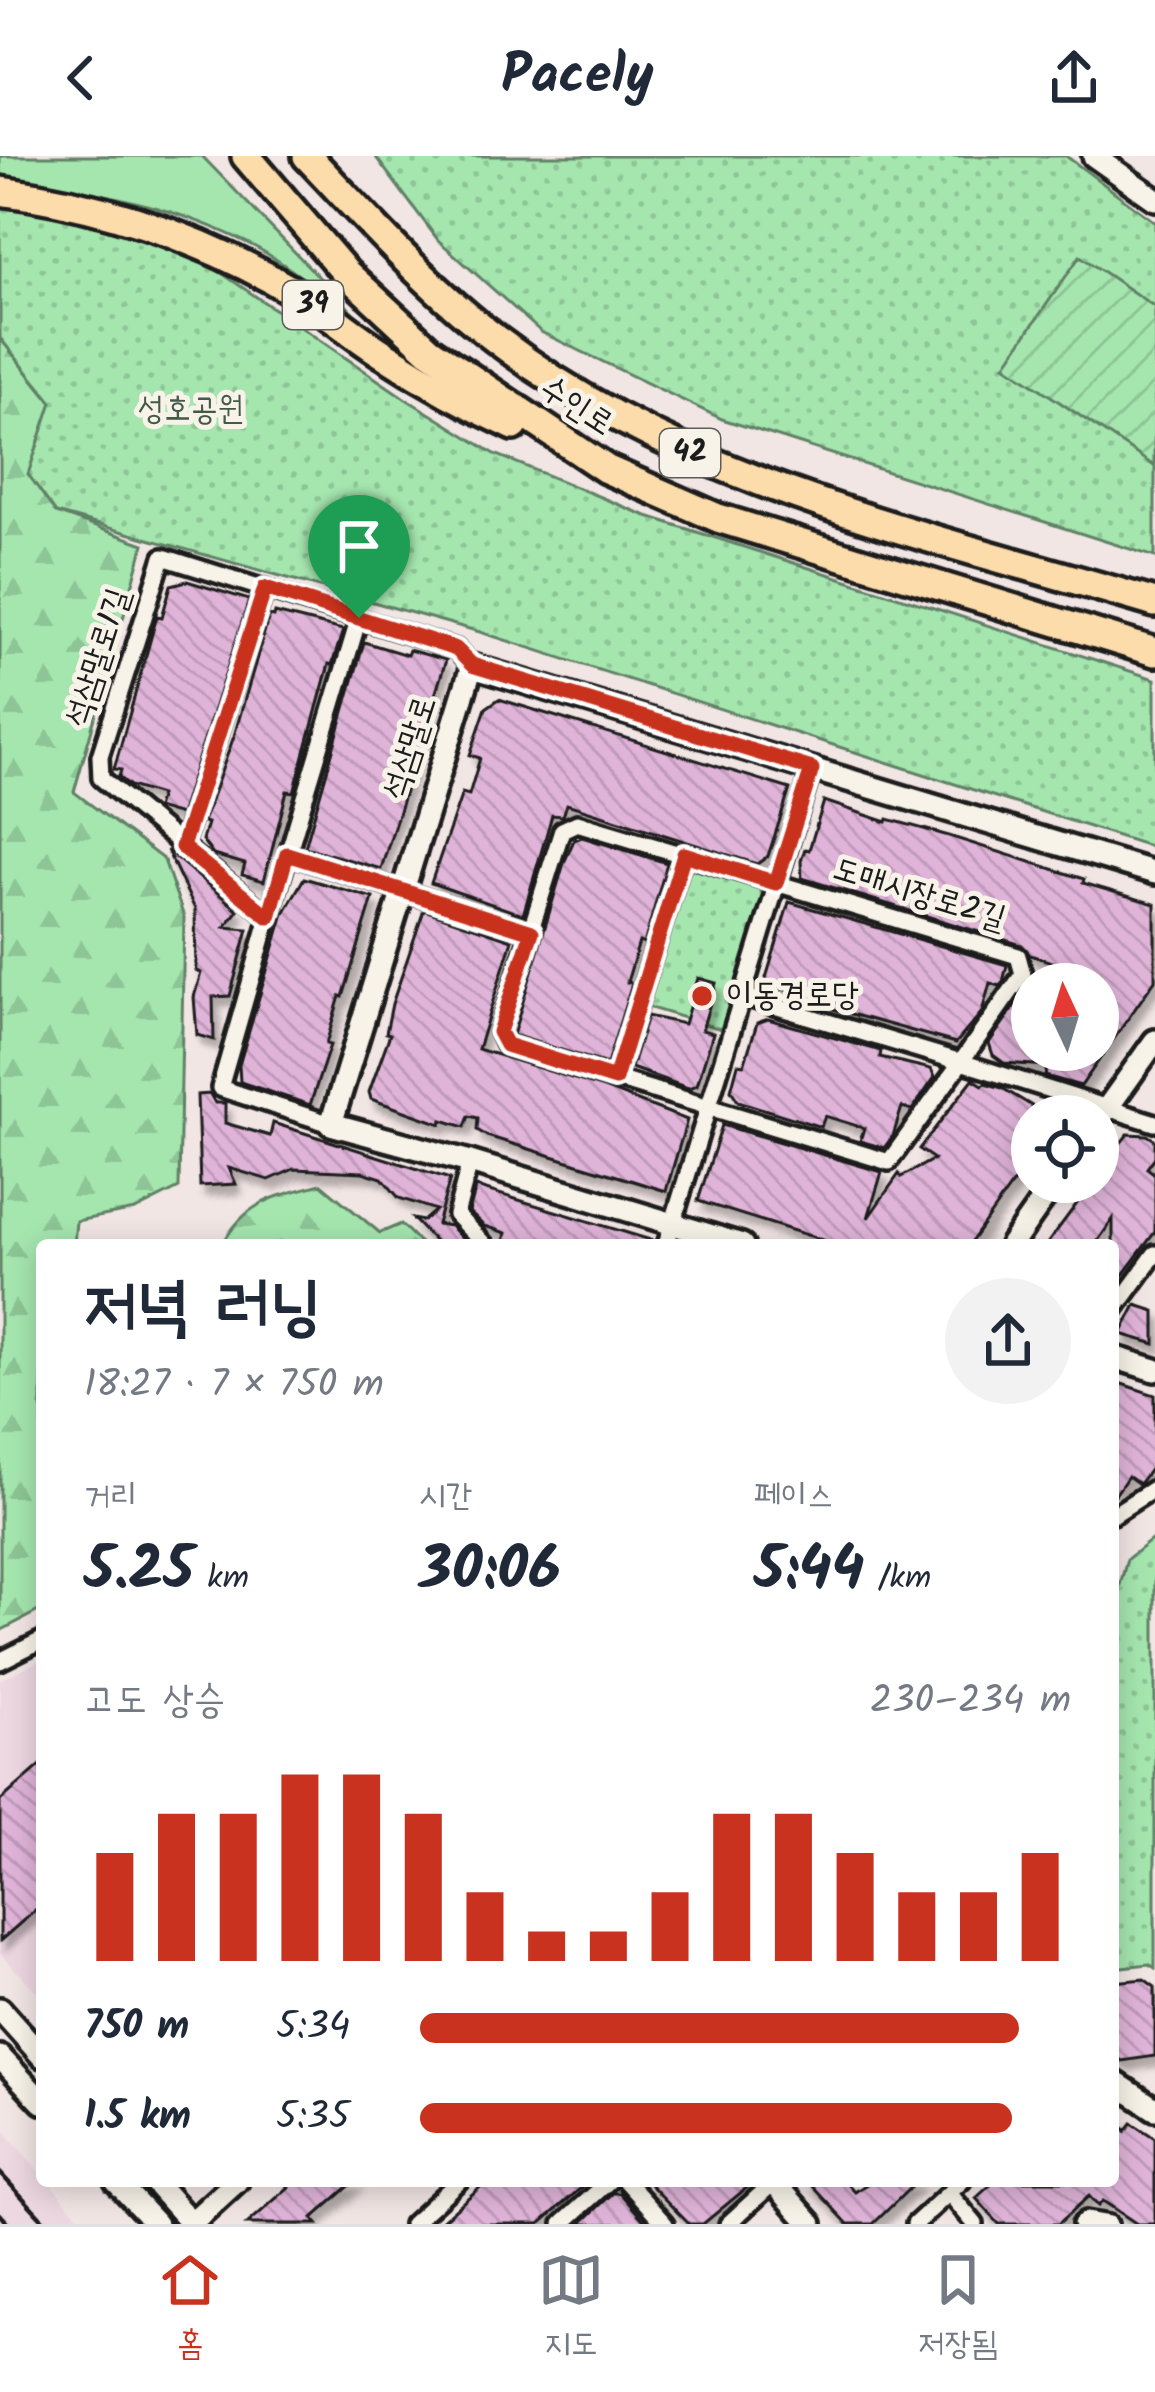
<!DOCTYPE html>
<html lang="ko">
<head>
<meta charset="utf-8">
<style>
  :root { --surface:#fff; --page:#f2f2f3; --text:#1f2937; --muted:#747a83; --line:#e0e1e3; --accent:#c8321e }
  body { margin:0; font-family:Kalam,"Poor Story",sans-serif; background:var(--page); color:var(--text); height:100vh; display:flex; flex-direction:column; font-size:45px; white-space:nowrap }
  * { box-sizing:border-box; margin:0 }
  p { font-size:39px; color:var(--muted) }
  .icon { flex:none; width:66px; height:66px; fill:none; stroke:currentColor; stroke-width:2; stroke-linecap:round; stroke-linejoin:round }
  .map { position:relative; flex:1; overflow:hidden }
  .drawer { position:absolute; left:36px; top:1083px; width:1083px; height:948px; display:flex; flex-direction:column; background:var(--surface); border-radius:12px; box-shadow:0 6px 30px #0003 }
  .drawer>* { flex:none }
  .needle { width:78px; rotate:356deg }
  .tools { position:absolute; left:1011px; top:807px; display:grid; gap:24px }
  .tools a { display:grid; place-items:center; width:108px; height:108px; border-radius:50%; background:var(--surface); box-shadow:0 6px 30px #0003; font-size:60px }
  .pin { position:absolute; display:grid; place-items:center; width:102px; height:102px; color:#fff; margin:-123px -51px; border-radius:50% 50% 50% 0; rotate:-45deg; box-shadow:0 0 12px #0007 }
  .pin .icon { rotate:45deg }
  .round { display:grid; place-items:center; flex:none; width:126px; height:126px; border-radius:63px; background:var(--page) }
  .overview { display:flex; align-items:center; justify-content:space-between; height:204px; padding:0 48px }
  h1 { font-size:66px; font-weight:800; line-height:90px }
  .figures { display:grid; grid-template-columns:repeat(3,1fr); gap:18px; height:204px; padding:12px 48px }
  .figures div { display:grid; align-content:center }
  .figures b { font-size:60px; font-weight:800 }
  .figures small { font-size:33px; font-weight:400 }
  .figures p { font-size:33px }
  .chart { height:336px; padding:24px 48px }
  .chart p { display:flex; justify-content:space-between }
  .chart svg { width:100%; height:216px; margin-top:12px; stroke:var(--accent); stroke-width:6 }
  ul { padding:0 48px; list-style:none; font-size:39px }
  li { display:grid; grid-template-columns:192px 144px 1fr; align-items:center; height:90px }
  li i { height:30px; border-radius:15px; background:var(--accent) }
  header { display:flex; justify-content:space-between; align-items:center; height:156px; padding:0 48px; background:var(--surface); font-size:54px; font-weight:800 }
  .tab-bar { display:flex; justify-content:space-around; align-items:center; height:168px; border-top:3px solid var(--line); background:var(--surface); font-size:33px; color:var(--muted) }
  .tab-bar a { display:grid; justify-items:center; gap:6px }
  .tab-bar .active { color:var(--accent) }
  .map>svg:first-child { display:block }
  .built { fill:#edd7e1 }
  .grass { fill:#a5e6af; stroke:#608166; stroke-width:3 }
  .forest { fill:url(#forest-firs); stroke:#608166; stroke-width:3 }
  .park { fill:url(#park-dots); stroke:#608166; stroke-width:3 }
  .garden { fill:url(#garden-furrows); stroke:#608166; stroke-width:3 }
  .building { fill:url(#building-back-hatch); stroke:#1c1c1c; stroke-width:3; filter:url(#shadow) }
  .lines { fill:none; stroke-linecap:round; stroke-linejoin:round }
  .street-casing { stroke:#1c1c1c; stroke-width:24 }
  .secondary-casing { stroke:#1c1c1c; stroke-width:30 }
  .highway-casing { stroke:#1c1c1c; stroke-width:36 }
  .street { stroke:#f7f3e8; stroke-width:15 }
  .secondary { stroke:#f7f3e8; stroke-width:21 }
  .highway { stroke:#fddcac; stroke-width:27 }
  .rail { stroke:#1c1c1c; stroke-width:4.5 }
  .route-casing { stroke:#fff; stroke-width:24 }
  .route { stroke:#c8321e; stroke-width:15 }
  .poi-dot { fill:#c8321e; stroke:#f7f3e8; stroke-width:4.5 }
  .labels { text-anchor:middle; dominant-baseline:central; stroke-width:10; stroke-linejoin:round; paint-order:stroke }
  .shield { fill:#f7f3e8; stroke:#5e5c59; stroke-width:3 }
  .shield-label { font-size:30px; font-weight:bold; fill:#1c1c1c }
  .street-label { font-size:33px; fill:#1c1c1c; stroke:#f7f3e8 }
  .park-label { font-size:33px; fill:#455948; stroke:#f7f3e8 }
  .poi-label { font-size:33px; fill:#1c1c1c; stroke:#f7f3e8; text-anchor:start }
</style>
</head>
<body>
<header><svg class="icon" aria-label="back" viewBox="0 0 24 24"><path d="M15 5l-7 7 7 7"/></svg>Pacely<svg class="icon" aria-label="share" viewBox="0 0 24 24"><path d="M12 15V3M7 8l5-5 5 5M5 13v7h14v-7"/></svg></header>
<div class="map">
<svg width="1155" height="2068" viewBox="0 0 1155 2068">
  <defs>
    <pattern id="forest-firs" width="22" height="20" patternUnits="userSpaceOnUse" patternTransform="scale(3)"><rect width="22" height="20" fill="#a5e6af"/><path d="M5 1l3.5 6h-7zM16 11l3.5 6h-7z" fill="#8dc596"/></pattern>
    <pattern id="park-dots" width="8" height="8" patternUnits="userSpaceOnUse" patternTransform="scale(3)"><rect width="8" height="8" fill="#a5e6af"/><path d="M2 2h.1M6 6h.1" fill="none" stroke="#8dc596" stroke-width="1.8" stroke-linecap="round"/></pattern>
    <pattern id="garden-furrows" width="10" height="10" patternUnits="userSpaceOnUse" patternTransform="scale(3)"><rect width="10" height="10" fill="#a5e6af"/><path d="M-1 1l2-2M0 10L10 0M9 11l2-2" fill="none" stroke="#8dc596"/></pattern>
    <pattern id="building-back-hatch" width="6" height="6" patternUnits="userSpaceOnUse" patternTransform="scale(3)"><rect width="6" height="6" fill="#e0b4d9"/><path d="M-1 5l2 2M0 0l6 6M5-1l2 2" fill="none" stroke="#c09aba"/></pattern>
    <filter id="shadow"><feDropShadow dx="5.5" dy="9" stdDeviation="3" flood-color="#0004"/></filter>
  </defs>
  <rect width="100%" height="100%" fill="#f2e6e5"/>
  <filter id="ink" filterUnits="userSpaceOnUse"><feTurbulence type="fractalNoise" baseFrequency=".00833" numOctaves="2"/><feDisplacementMap in="SourceGraphic" scale="24" xChannelSelector="R" yChannelSelector="G"/><feConvolveMatrix kernelMatrix="1 2 1 2 8 2 1 2 1" color-interpolation-filters="sRGB"/></filter>
  <g filter="url(#ink)">
    <g class="built">
      <path d="M42,1503V1841L0,1798V1524Z"/>
      <path d="M0,1970L42,2019V2025H48L85,2068H0Z"/>
    </g>
    <path class="grass" d="M0,0H202L371,175C335,149 298,115 259,93C180,51 88,31 0,25Z"/>
    <g class="forest">
      <path d="M0,182L52,247L56,357L144,388L74,636L164,704L184,761L179,1032L135,1054L76,1065L74,1089H42V1453L0,1475Z"/>
      <path d="M321,1028L380,1077L401,1068L422,1089H222C247,1044 274,1041 321,1028Z"/>
    </g>
    <g class="park">
      <path d="M375,0H1066L1155,66V401L722,263L541,176L438,84Z"/>
      <path d="M0,49L41,54L128,77L217,114L406,243L495,298L644,359L1155,523V692L480,476L56,357L28,318L52,246L0,182Z"/>
      <path d="M694,711L758,729L764,741L724,874L644,850L683,717Z"/>
      <path d="M1155,1381V1812L1149,1808L1113,1812V1455L1127,1403Z"/>
    </g>
    <path class="garden" d="M1080,100L1155,151L1154,310L1005,209Z"/>
    <g class="building">
      <path d="M187,425L249,444L180,659L156,652L160,639L130,630L119,621L121,614L114,613L157,460L162,461L171,429Z"/>
      <path d="M275,457L343,474L332,509L329,508L294,636L287,635L264,725L242,719L245,708L213,699L202,684L207,667L203,666L234,580L269,460L274,461Z"/>
      <path d="M364,486L407,499L409,494L446,504L381,713L305,691Z"/>
      <path d="M499,543L790,633L768,700L757,708L567,648L563,660L552,659L523,759L431,727L462,637L469,639L480,602L470,599L486,552Z"/>
      <path d="M824,645L887,666L888,663L949,680L1084,723L1083,727L1155,748V824L1081,930L1045,920L1047,910L1004,907L993,899L989,887L1032,826V894H1098V828H1040L1055,807L1030,799L1022,789L802,722L801,705L805,693L809,694Z"/>
      <path d="M582,681L667,707L644,788L639,786L627,826L632,827L607,908L513,879L564,707L574,684Z"/>
      <path d="M167,694L238,754L225,771L248,773L230,840L213,841L214,884L197,879L194,841L201,817L196,815L195,753Z"/>
      <path d="M304,722L373,742L343,841L340,840L326,888L330,889L310,949L240,926L239,909L284,757Z"/>
      <path d="M789,746L1007,809L1003,826L1000,830L990,827L982,856L956,887L833,853L835,848L769,829L766,822Z"/>
      <path d="M424,754L512,784L478,893L604,932L687,964L666,1035L487,980L477,974L478,962L469,960L465,971L442,964L441,968L371,943L369,936L390,878L386,877L392,848Z"/>
      <path d="M698,822L716,827L702,874L713,877L697,929L688,932L631,912L647,860L684,868Z"/>
      <path d="M768,863L881,895L880,901L931,913L935,921L912,954L902,951L893,980L884,992L860,985L864,972L825,960L821,971L738,945L731,934L738,908L744,909L757,867Z"/>
      <path d="M973,923L983,929L985,927L1002,932L1032,950V1000L969,1089H839L698,1045L722,969L882,1016L868,1062L899,1018L901,1021L934,1003L919,993Z"/>
      <path d="M210,938L215,947H225V967L270,980L273,967L450,1023L437,1068L450,1070L468,1089H438L413,1063L423,1065L436,1054L399,1042L382,1022L363,1016L294,1013L269,1024L229,1012L236,1028L200,1030L197,939Z"/>
      <path d="M1128,978L1147,979L1155,984V1001L1147,1012L1155,1018V1076L1113,1132V1063L1095,1089H1046L1093,1026H1098V1015Z"/>
      <path d="M476,1031L654,1085L653,1089H503L506,1077L484,1070L469,1056Z"/>
      <path d="M1136,1149L1155,1155V1188L1121,1178Z"/>
      <path d="M1113,1225L1155,1239V1307L1139,1328L1128,1320L1113,1342Z"/>
      <path d="M42,1608V1748L0,1785V1645Z"/>
      <path d="M1144,1823L1155,1831V1900L1122,1905L1113,1898V1826Z"/>
      <path d="M1113,1960L1126,1975L1132,1967L1155,1982V2068H1137L1103,2045L1098,2050L1089,2040L1058,2068H999L976,2042L995,2025H1113Z"/>
      <path d="M283,2025H355L313,2062L318,2068H247L289,2031Z"/>
      <path d="M487,2025H589L540,2068H438Z"/>
      <path d="M647,2025H755L703,2068H689Z"/>
      <path d="M808,2025H845L855,2036L871,2025H917L873,2068H848Z"/>
      <path d="M613,2037H620L647,2068H580Z"/>
    </g>
    <g class="lines">
      <g class="street-casing">
        <g id="street">
          <path d="M182,691L265,432"/>
          <path d="M287,698L531,776"/>
          <path d="M269,761L359,462"/>
          <path d="M741,840L961,906L1023,818L1018,800L577,667L562,674L499,876L505,889L889,1006L961,906L1155,967"/>
          <path d="M615,923L684,698"/>
          <path d="M331,968L220,932L269,761L101,622L100,600L163,401L456,493L472,510"/>
          <path d="M470,1006L456,1059L485,1089"/>
          <path d="M666,1089L812,613"/>
          <path d="M1113,1156L1155,1098"/>
          <path d="M1113,1359L1155,1332"/>
          <path d="M0,1505L42,1484"/>
          <path d="M626,2025L665,2068"/>
          <path d="M949,2037L975,2068"/>
          <path d="M412,2068L459,2025"/>
          <path d="M562,2068L609,2025"/>
          <path d="M728,2068L775,2025"/>
          <path d="M915,2068L962,2025"/>
          <path d="M1081,2068L1086,2064L1109,2068"/>
        </g>
      </g>
      <g class="secondary-casing">
        <g id="secondary">
          <path d="M1094,0L1155,43"/>
          <path d="M1098,965L1155,885"/>
          <path d="M742,1089L470,1006L331,968L472,510L1155,717"/>
          <path d="M1011,1089L1055,1026"/>
          <path d="M1113,1201L1155,1214"/>
          <path d="M0,1853L42,1900"/>
          <path d="M0,1901L42,1946"/>
          <path d="M1113,1925L1155,1953"/>
          <path d="M116,2025L156,2068"/>
          <path d="M154,2025L192,2068"/>
          <path d="M773,2025L811,2068"/>
          <path d="M190,2068L237,2025"/>
        </g>
      </g>
      <g class="highway-casing">
        <g id="highway">
          <path d="M246,0L346,117L429,194L606,313L718,362L1155,496"/>
          <path d="M307,0C367,63 427,131 497,184C687,329 931,380 1155,447"/>
          <path d="M0,35C106,49 202,82 294,136C326,155 354,180 385,199C426,226 470,250 514,270"/>
        </g>
      </g>
      <use href="#street" class="street"/>
      <use href="#secondary" class="secondary"/>
      <use href="#highway" class="highway"/>
      <g class="rail">
        <path d="M0,2017L47,2068"/>
        <path d="M0,2058L9,2068"/>
      </g>
    </g>
  </g>
  <g class="lines" filter="url(#ink)">
    <g class="route-casing">
      <path id="route" d="M265,432L456,493L472,509L812,613L776,727L684,698L615,923L506,889L499,876L532,776L287,698L269,761L182,691Z"/>
    </g>
    <use href="#route" class="route"/>
  </g>
  <circle class="poi-dot" cx="702" cy="840" r="12"/>
  <g class="labels">
    <g class="shield">
      <rect x="283" y="125" width="60" height="48" rx="9"/>
      <rect x="660" y="273" width="60" height="48" rx="9"/>
    </g>
    <g class="shield-label">
      <text x="313" y="149">39</text>
      <text x="690" y="297">42</text>
    </g>
    <g class="street-label">
      <text transform="translate(576 251) rotate(33)">수인로</text>
      <text transform="translate(99 502) rotate(-72)">석삼말로1길</text>
      <text transform="translate(411 592) rotate(-72)">석삼말로</text>
      <text transform="translate(919 739) rotate(17)">도매시장로2길</text>
    </g>
    <g class="park-label">
      <text x="191" y="254">성호공원</text>
    </g>
    <g class="poi-label">
      <text x="726" y="840">이동경로당</text>
    </g>
  </g>
</svg>
<div class="tools">
<a><svg class="needle" viewBox="-14 -14 28 28"><path d="M0-13l5 13h-10z" fill="#e53935"/><path d="M0 13l5-13h-10z" fill="#747a83"/></svg></a>
<a><svg class="icon" aria-label="locate" viewBox="0 0 24 24"><circle cx="12" cy="12" r="6"/><path d="M12 2v4M12 18v4M2 12h4M18 12h4"/></svg></a>
</div>
<div class="pin" style="left:359px;top:462px;background:#1e9e55"><svg class="icon" aria-label="arrive" viewBox="0 0 24 24"><path d="M6 21V4h12l-3 4 3 4H6"/></svg></div>
<section class="drawer">
<div class="overview"><div><h1>저녁 러닝</h1><p>18:27 · 7 × 750 m</p></div><a class="round"><svg class="icon" aria-label="share" viewBox="0 0 24 24"><path d="M12 15V3M7 8l5-5 5 5M5 13v7h14v-7"/></svg></a></div>
<div class="figures">
<div><p>거리</p><b>5.25<small> km</small></b></div>
<div><p>시간</p><b>30:06</b></div>
<div><p>페이스</p><b>5:44<small> /km</small></b></div>
</div>
<div class="chart"><p><span>고도 상승</span>230–234 m</p>
<svg viewBox="0 0 160 44" preserveAspectRatio="none"><path d="M5 44V22M15 44V14M25 44V14M35 44V6M45 44V6M55 44V14M65 44V30M75 44V38M85 44V38M95 44V30M105 44V14M115 44V14M125 44V22M135 44V30M145 44V30M155 44V22"/></svg>
</div>
<ul>
<li><b>750 m</b>5:34<i style="width:92%"></i></li>
<li><b>1.5 km</b>5:35<i style="width:91%"></i></li>
</ul>
</section>
</div>
<nav class="tab-bar">
<a class="active"><svg class="icon" aria-label="home" viewBox="0 0 24 24"><path d="M3 11l9-7 9 7M6 9v11h12V9"/></svg>홈</a>
<a><svg class="icon" aria-label="map" viewBox="0 0 24 24"><path d="M3 6l6-2 6 2 6-2v14l-6 2-6-2-6 2zM9 4v14M15 6v14"/></svg>지도</a>
<a><svg class="icon" aria-label="saved" viewBox="0 0 24 24"><path d="M7 4h10v16l-5-4-5 4z"/></svg>저장됨</a>
</nav>
</body>
</html>
